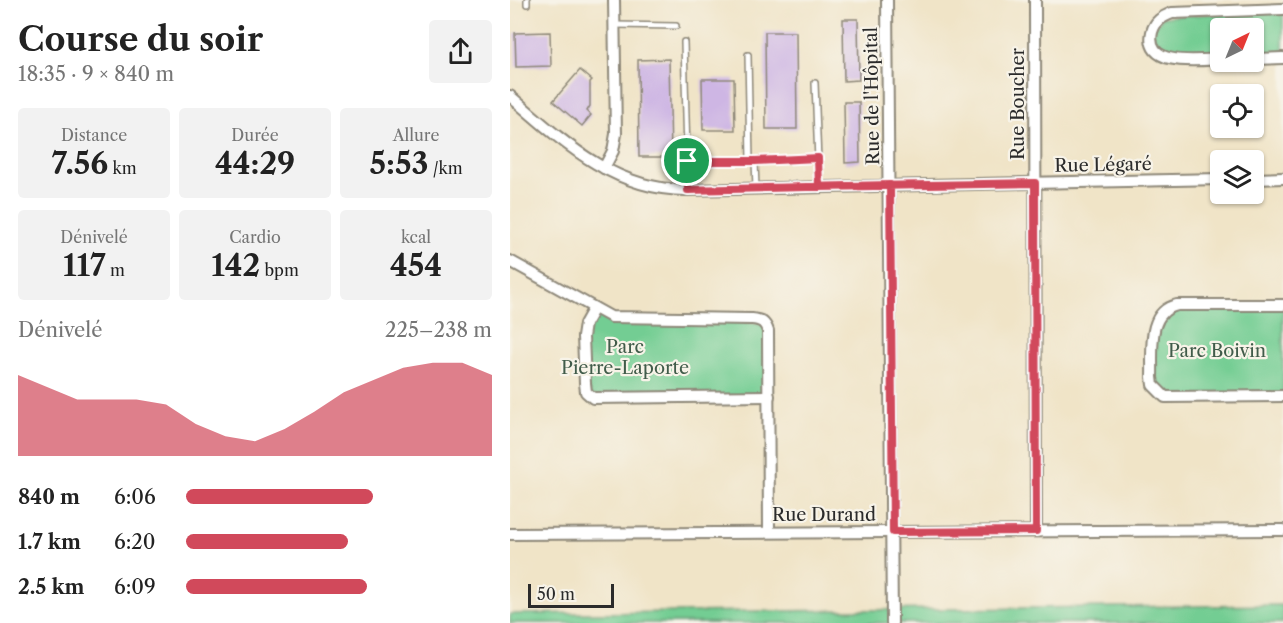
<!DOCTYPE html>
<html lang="fr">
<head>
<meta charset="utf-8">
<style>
  :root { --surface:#fff; --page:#f2f2f2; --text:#222; --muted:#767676; --accent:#d1495b }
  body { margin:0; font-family:"Libre Caslon Text",serif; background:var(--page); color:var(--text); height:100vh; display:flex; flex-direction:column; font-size:22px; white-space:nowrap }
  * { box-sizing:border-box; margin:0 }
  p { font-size:20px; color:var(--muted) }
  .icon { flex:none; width:33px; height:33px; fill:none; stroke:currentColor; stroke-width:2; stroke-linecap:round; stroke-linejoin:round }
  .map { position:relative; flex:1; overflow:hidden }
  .sheet { display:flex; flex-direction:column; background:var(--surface); width:510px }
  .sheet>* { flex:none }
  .needle { width:39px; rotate:43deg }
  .tools { position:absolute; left:700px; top:18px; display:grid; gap:12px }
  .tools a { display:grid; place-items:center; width:54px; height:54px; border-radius:6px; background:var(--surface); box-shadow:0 2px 4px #0004; font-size:30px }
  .scale { position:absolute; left:18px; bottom:15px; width:86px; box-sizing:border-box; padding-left:6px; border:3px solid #2b2b2b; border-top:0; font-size:16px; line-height:21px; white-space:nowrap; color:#2b2b2b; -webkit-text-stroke:4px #f7f3e8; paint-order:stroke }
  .pin { position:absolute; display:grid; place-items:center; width:51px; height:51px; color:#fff; margin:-26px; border:3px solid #fff; border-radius:50%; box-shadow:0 2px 6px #0007 }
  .round { display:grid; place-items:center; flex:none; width:63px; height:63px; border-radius:6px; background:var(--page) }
  .head { display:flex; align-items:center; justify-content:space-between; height:102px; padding:0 18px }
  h1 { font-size:33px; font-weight:700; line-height:45px }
  .stats { display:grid; grid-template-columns:repeat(3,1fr); gap:9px; height:102px; padding:6px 18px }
  .stats div { display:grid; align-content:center; border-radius:6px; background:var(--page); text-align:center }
  .stats b { font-size:30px; font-weight:700 }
  .stats small { font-size:16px; font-weight:400 }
  .stats p { font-size:16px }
  .chart { height:168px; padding:12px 18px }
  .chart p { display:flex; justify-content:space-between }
  .chart svg { width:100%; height:108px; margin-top:6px; fill:var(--accent); opacity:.7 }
  ul { padding:0 18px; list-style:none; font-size:20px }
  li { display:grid; grid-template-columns:96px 72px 1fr; align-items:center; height:45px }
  li i { height:15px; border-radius:8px; background:var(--accent) }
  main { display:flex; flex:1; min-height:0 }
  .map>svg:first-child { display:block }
  .green { fill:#73cd93; stroke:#4f7c5f; stroke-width:1.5 }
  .building { fill:#ceb6e4 }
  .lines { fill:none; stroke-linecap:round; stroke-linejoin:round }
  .lane-casing { stroke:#8e8879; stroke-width:8 }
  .street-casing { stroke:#8e8879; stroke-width:14 }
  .lane { stroke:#fff; stroke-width:5 }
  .street { stroke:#fff; stroke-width:10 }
  .route-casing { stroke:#fff; stroke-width:12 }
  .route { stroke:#d1495b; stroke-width:8 }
  .labels { text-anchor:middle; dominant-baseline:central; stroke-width:4.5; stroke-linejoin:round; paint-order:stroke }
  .street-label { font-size:18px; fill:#2b2b2b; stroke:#f7f3e8 }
  .park-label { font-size:18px; fill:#415c4a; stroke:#f7f3e8 }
</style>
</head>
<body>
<main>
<section class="sheet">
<div class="head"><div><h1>Course du soir</h1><p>18:35 · 9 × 840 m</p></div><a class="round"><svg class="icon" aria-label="share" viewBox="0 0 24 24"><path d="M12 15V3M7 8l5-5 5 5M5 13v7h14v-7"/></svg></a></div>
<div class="stats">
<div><p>Distance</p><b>7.56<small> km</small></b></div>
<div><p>Durée</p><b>44:29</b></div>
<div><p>Allure</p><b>5:53<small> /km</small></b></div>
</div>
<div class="stats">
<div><p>Dénivelé</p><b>117<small> m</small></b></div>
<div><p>Cardio</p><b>142<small> bpm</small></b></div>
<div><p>kcal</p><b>454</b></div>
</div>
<div class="chart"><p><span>Dénivelé</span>225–238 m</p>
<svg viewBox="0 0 160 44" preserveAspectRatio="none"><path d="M0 44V11L10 16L20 21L30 21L40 21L50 23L60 31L70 36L80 38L90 33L100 26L110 18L120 13L130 8L140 6L150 6L160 11V44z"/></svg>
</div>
<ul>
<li><b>840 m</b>6:06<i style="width:61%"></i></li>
<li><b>1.7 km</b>6:20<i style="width:53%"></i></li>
<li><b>2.5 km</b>6:09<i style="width:59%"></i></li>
</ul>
</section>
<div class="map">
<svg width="773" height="623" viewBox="0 0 773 623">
  <rect width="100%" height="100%" fill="#f7f3e8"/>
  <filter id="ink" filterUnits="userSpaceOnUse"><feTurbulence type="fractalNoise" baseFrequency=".0167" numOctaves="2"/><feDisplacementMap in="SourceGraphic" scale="12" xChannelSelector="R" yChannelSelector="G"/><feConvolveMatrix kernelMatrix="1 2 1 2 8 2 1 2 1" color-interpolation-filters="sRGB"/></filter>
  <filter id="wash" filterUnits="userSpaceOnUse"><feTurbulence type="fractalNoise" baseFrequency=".008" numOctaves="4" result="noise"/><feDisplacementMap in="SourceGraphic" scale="24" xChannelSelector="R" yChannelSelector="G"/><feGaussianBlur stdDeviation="1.35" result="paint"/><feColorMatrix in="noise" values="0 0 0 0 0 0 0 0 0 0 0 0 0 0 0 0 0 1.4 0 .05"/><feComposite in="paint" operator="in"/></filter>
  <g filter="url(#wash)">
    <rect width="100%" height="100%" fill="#f0e4c7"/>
    <g class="green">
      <path d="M773,9V58L744,59V28H711V59L649,54L642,31L652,17Z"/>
      <path d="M773,305V396L655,397L642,377L644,326L658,307Z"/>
      <path d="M84,308L102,317L256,323L259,396L83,398L75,383L73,337Z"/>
      <path d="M773,605V623H0V614Z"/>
    </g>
    <g id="blocks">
      <g class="building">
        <path d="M333,19H348L349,80L334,81Z"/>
        <path d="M40,32L41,66L6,67L5,33Z"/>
        <path d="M255,32H286L287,129H256Z"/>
        <path d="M159,59L161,157H129L128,60Z"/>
        <path d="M70,70L82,80L80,82V106L77,111L81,115L72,126L43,101Z"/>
        <path d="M192,79H224L225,130H193Z"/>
        <path d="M334,102H349L350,162L335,163Z"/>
      </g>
    </g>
  </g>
  <g filter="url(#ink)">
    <use href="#blocks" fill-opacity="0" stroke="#8e8879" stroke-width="1.5"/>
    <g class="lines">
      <g class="lane-casing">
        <g id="lane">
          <path d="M17,0V4"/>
          <path d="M105,25L166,26"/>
          <path d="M174,42L178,190"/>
          <path d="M238,55L240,161"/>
          <path d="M305,83L309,187"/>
          <path d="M177,161H245L308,158"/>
          <path d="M245,161L246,188"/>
        </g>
      </g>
      <g class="street-casing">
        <g id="street">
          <path d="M377,0L382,623"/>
          <path d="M525,0L526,531"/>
          <path d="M711,59C690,60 634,68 642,32C645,21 652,17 662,13L773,9"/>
          <path d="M744,59L773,58"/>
          <path d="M0,96C52,141 104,191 178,190L711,179"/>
          <path d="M94,168L103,151L106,134L104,0"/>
          <path d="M744,179L773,178"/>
          <path d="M0,261L101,317L242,319C251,320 255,322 258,331L259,532"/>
          <path d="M773,305H667C636,312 643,351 642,377L643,385L655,397L773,396"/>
          <path d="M84,308L75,324L73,337L75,383L76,392L83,398L259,396"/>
          <path d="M0,534L773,530"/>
        </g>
      </g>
      <use href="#lane" class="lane"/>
      <use href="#street" class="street"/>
    </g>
  </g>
  <g class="lines" filter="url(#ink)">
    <g class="route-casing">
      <path id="route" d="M177,161L178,190L380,185L383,532L526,531L525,183L309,187L308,158L245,161H177"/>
    </g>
    <use href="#route" class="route"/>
  </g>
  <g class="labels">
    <g class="street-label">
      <text transform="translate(362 96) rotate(-91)">Rue de l'Hôpital</text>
      <text transform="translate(508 104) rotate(-90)">Rue Boucher</text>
      <text transform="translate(593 165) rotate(-1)">Rue Légaré</text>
      <text x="314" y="515">Rue Durand</text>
    </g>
    <g class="park-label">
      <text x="115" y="347">Parc<tspan x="115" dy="21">Pierre-Laporte</tspan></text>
      <text x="707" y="351">Parc Boivin</text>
    </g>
  </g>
</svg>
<div class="tools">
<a><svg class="needle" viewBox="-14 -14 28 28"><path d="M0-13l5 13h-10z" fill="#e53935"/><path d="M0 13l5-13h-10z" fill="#767676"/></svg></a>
<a><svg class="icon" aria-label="locate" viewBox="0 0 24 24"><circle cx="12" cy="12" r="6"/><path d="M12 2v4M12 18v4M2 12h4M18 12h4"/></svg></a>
<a><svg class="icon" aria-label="layers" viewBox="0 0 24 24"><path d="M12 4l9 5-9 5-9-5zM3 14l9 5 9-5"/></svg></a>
</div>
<div class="scale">50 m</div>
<div class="pin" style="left:177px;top:161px;background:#1e9e55"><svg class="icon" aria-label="arrive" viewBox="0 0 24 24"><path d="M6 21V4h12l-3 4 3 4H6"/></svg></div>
</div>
</main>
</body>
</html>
